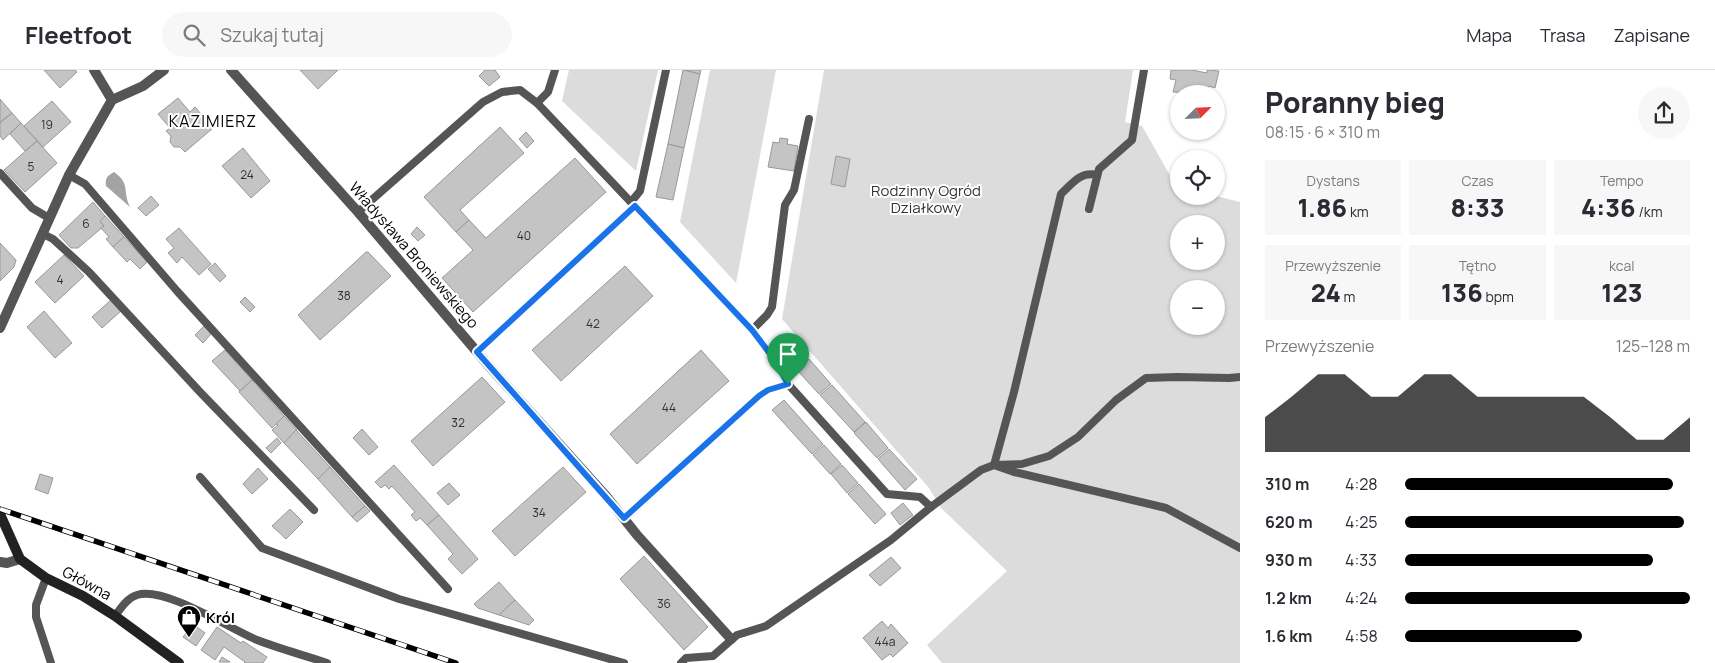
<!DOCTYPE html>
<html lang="pl">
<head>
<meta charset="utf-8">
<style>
  :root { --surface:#fff; --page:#f7f7f7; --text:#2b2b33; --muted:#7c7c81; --line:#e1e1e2; --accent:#000 }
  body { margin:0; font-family:Manrope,sans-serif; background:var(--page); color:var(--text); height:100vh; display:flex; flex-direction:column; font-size:19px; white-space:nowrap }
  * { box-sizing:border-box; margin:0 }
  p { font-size:16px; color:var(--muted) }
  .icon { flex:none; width:28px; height:28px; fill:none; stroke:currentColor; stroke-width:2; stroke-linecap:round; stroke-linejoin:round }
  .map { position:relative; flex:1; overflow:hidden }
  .details { display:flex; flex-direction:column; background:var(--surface); width:475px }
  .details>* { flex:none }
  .needle { width:32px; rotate:66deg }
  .tools { position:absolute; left:1170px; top:15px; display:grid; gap:10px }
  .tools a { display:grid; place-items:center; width:55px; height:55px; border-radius:50%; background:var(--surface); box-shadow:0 1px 4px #0004; font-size:25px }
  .pin { position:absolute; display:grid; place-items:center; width:42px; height:42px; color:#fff; margin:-51px -21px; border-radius:50% 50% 50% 0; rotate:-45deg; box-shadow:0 0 5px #0007 }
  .pin .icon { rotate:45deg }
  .round { display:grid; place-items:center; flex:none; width:52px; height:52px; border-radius:26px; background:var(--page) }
  .headline { display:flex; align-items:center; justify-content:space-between; height:85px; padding:0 25px }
  h1 { font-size:28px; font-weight:800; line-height:38px }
  .stats { display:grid; grid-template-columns:repeat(3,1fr); gap:8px; height:85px; padding:5px 25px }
  .stats div { display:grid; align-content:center; border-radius:0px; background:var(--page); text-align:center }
  .stats b { font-size:25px; font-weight:800 }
  .stats small { font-size:14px; font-weight:400 }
  .stats p { font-size:14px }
  .chart { height:140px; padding:10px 25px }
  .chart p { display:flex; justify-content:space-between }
  .chart svg { width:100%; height:90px; margin-top:5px; fill:var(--accent); opacity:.7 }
  ul { padding:0 25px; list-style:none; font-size:16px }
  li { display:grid; grid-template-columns:80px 60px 1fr; align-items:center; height:38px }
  li i { height:12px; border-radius:6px; background:var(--accent) }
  header { display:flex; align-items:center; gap:30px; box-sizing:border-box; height:70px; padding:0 25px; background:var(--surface); border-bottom:1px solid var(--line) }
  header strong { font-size:24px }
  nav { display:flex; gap:28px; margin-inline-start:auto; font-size:18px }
  .search { width:350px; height:45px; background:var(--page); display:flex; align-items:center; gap:12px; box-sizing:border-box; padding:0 18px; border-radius:28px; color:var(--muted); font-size:19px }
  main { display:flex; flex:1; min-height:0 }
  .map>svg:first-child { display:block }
  .green { fill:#dcdcdc; fill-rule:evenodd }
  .water { fill:#a3a3a3 }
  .building { fill:#c4c4c4; stroke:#999 }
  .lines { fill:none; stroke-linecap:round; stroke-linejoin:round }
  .lane { stroke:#555; stroke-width:8 }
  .street { stroke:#555; stroke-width:10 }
  .secondary { stroke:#222; stroke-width:10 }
  .rail-casing { stroke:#000; stroke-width:5.5 }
  .rail { stroke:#fff; stroke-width:4; stroke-dasharray:11; stroke-linecap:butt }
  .route-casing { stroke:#fff; stroke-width:10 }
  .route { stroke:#1a73e8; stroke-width:6 }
  .labels { text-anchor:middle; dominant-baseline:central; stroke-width:4; stroke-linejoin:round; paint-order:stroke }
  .number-label { font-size:12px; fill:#313131 }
  .park-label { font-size:15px; fill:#333; stroke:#fff }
  .street-label { font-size:15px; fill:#000; stroke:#fff }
  .poi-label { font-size:15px; font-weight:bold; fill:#000; stroke:#fff; text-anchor:start }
  .neighbourhood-label { font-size:16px; letter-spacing:1px; fill:#000; stroke:#fff }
</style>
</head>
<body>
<header>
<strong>Fleetfoot</strong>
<div class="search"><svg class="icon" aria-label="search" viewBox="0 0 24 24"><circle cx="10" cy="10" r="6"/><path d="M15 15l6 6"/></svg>Szukaj tutaj</div>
<nav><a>Mapa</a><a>Trasa</a><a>Zapisane</a></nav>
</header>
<main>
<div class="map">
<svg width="1240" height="593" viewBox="0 0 1240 593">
  <rect width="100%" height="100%" fill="#fff"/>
  <g class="green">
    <path d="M569,0H658L636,101L562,31Z"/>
    <path d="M710,0H776L736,213L680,152Z"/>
    <path d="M824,0H1133L1125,52L1142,56L1176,116L1179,117V126H1216L1240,132V593H942L927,575L1007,501L941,438L929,418L782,249ZM1179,154H1216V191H1179ZM1179,219H1216V256H1179Z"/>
  </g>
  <path class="water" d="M114,102C131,114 122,121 130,137L106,116C105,108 107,106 114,102Z"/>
  <g class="building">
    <path d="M44,0H75L77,2L60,18Z"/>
    <path d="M300,0H338L318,19Z"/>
    <path d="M485,0H495L500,7L489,16L479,6Z"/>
    <path d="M683,0H701L700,4Z"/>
    <path d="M683,0L700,4L684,78L668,74Z"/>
    <path d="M1171,0H1192L1207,3V0L1219,1L1215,18L1209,16L1207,24L1173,22L1176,10L1170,9Z"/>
    <path d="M178,28L190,42L195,37L213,58L185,82L180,77H174L170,72L171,66L166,61L170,58L158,44Z"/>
    <path d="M0,29L12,43L0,52Z"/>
    <path d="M52,31L71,52L43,77L24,56Z"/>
    <path d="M12,43L21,53L3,70L0,66V53Z"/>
    <path d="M21,53L37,71L25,81L10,64Z"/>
    <path d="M500,57L524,83L460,140L469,150L456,162L424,127Z"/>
    <path d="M526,62L534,71L527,78L519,69Z"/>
    <path d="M780,68L788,69L787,74L798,76L794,101L768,97L773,72L779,73Z"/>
    <path d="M37,71L57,93L25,122L4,100Z"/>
    <path d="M668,74L684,78L673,130L656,127Z"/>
    <path d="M243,78L270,111L251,128L222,96Z"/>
    <path d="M836,86L850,89L845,117L831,114Z"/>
    <path d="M575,88L606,122L473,242L442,208L473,180L456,162L469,150L486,168Z"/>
    <path d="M151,126L159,135L146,146L138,138Z"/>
    <path d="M93,132L105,146L100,151L104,156L78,178H71L59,165Z"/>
    <path d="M105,146L124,167L113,177L106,169L109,167L101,158L104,156L100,151Z"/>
    <path d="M417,157L425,165L418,171L411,164Z"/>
    <path d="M179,158L211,194L199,205L182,187L177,193L168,183L174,178L166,169Z"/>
    <path d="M124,167L147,192L140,199L130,189L127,192L113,177Z"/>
    <path d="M0,173L16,190L14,197L0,211Z"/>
    <path d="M366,182H368L391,206L320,270L298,245Z"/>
    <path d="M64,185L84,206L55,233L35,212Z"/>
    <path d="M215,193L226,206L220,212L208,199Z"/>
    <path d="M625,196L653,226L561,311L532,280Z"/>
    <path d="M245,227L255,237L250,242L240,232Z"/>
    <path d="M111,230L121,241L102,258L92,247Z"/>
    <path d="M44,241L72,273L55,288L27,257Z"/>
    <path d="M204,256L211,264L203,273L195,265Z"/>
    <path d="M225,280L252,310L240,321L212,291Z"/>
    <path d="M701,280L729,311L637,394L610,364Z"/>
    <path d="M809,289L831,314L819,324L797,300Z"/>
    <path d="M482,307L505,332L433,396L411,371Z"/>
    <path d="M252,310L284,346L272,358L239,322Z"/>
    <path d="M832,315L865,352L854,362L820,325Z"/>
    <path d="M784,330L823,374L812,384L772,340Z"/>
    <path d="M284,346L297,360L284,373L272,360L278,355L276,354Z"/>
    <path d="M866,352L888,378L877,388L854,363Z"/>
    <path d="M362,359L378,377L369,385L353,368Z"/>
    <path d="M296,360L330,397L318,409L284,373Z"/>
    <path d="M277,368L281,373L271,383L266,378Z"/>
    <path d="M824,375L841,394L830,404L813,385Z"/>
    <path d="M889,379L917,409L905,420L878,389Z"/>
    <path d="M394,395L439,445L427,455L420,448L416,451L411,445L415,442L392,416L389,419L385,415L381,418L375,412Z"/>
    <path d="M842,395L858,413L847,423L831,404Z"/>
    <path d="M330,397L365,436L352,447L318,409Z"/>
    <path d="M563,397L586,422L515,486L492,461Z"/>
    <path d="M258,398L268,409L252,424L243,414Z"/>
    <path d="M40,404L53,408L48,424L35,419Z"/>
    <path d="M449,413L460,425L448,435L437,423Z"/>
    <path d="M859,414L886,444L875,454L848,424Z"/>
    <path d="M903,433L913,445L900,455L891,443Z"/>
    <path d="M365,436L370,441L357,452L352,447Z"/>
    <path d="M290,439L303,452L286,469L272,456Z"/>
    <path d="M439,445L478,489L462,504L448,489L453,484L427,455Z"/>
    <path d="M644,486L708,557L684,580L620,509Z"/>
    <path d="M891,487L901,498L880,516L869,505Z"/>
    <path d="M499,512L515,530L499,545L478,538L474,534Z"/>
    <path d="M515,530L534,550L529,555L499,545Z"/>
    <path d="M882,551L888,558L891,554L908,573L893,587L890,584L882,590L863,568Z"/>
    <path d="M193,554L205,563L196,576L183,567Z"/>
    <path d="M217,557L241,573L243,571L267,587L263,593H244L245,592L224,577L215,590L201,580Z"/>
    <path d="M222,587L230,592H219Z"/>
  </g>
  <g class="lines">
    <g class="lane">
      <path d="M537,33L548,22L555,0"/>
      <path d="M0,103L32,138L49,148"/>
      <path d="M69,105L85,114L177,221L448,519"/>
      <path d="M1097,105C1080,101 1072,114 1061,124L1014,322L994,395L1014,402L1166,438L1240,478"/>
      <path d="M631,132L640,121L666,0"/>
      <path d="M1089,139L1099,99L1132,70L1144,0"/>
      <path d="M358,142L483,32L502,22L520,20L537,33L752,260L774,289L788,314L887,424L920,427L931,437"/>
      <path d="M43,164L53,169L89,202L200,322L314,440"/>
      <path d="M752,260L767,245L772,237L785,135L794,120L809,49"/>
      <path d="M477,282L635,136"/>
      <path d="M200,407L262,478L399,529L624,593"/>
      <path d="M624,449L759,326L768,320L788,314"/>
      <path d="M46,508L36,535V547L51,593"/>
      <path d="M115,546C121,538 127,528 137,525C165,516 230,559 257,570C280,579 304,585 327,593"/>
      <path d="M681,593L686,588L713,586L737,565L766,556L891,470L931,437L981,400L994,395L1022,394L1049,386L1078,367L1116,330L1146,308L1177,307L1229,308L1240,307"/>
    </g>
    <g class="street">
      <path d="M94,0L112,30"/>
      <path d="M231,0L358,142L489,296L606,426L637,465L731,569"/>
      <path d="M0,258L69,105L112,30L143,16L164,0"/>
      <path d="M0,492L7,493L20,489"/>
    </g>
    <path class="secondary" d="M0,444L20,489L46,508L83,526L115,546L179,593"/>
    <g class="rail-casing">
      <path id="rail" d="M0,439L456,593"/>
    </g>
    <use href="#rail" class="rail"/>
  </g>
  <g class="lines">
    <g class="route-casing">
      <path id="route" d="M635,136L752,260L774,289L788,314L768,320L759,326L624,448L477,282Z"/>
    </g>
    <use href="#route" class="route"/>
  </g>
  <defs>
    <g id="shop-pin" transform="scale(1.25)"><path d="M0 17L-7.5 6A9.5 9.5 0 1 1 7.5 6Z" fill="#000" stroke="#fff"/><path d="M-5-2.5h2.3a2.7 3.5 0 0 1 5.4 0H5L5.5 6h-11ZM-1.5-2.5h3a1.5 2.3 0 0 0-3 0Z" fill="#fff"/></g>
  </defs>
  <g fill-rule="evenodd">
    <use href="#shop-pin" x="189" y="547"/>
  </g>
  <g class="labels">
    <g class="number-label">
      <text x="47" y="54">19</text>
      <text x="31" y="96">5</text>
      <text x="247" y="104">24</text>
      <text x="86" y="153">6</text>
      <text x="524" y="165">40</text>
      <text x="60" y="209">4</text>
      <text x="344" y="225">38</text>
      <text x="593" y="253">42</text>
      <text x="669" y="337">44</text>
      <text x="458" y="352">32</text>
      <text x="539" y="442">34</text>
      <text x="664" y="533">36</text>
      <text x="885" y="571">44a</text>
    </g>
    <g class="park-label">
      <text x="926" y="120">Rodzinny Ogród<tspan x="926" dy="17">Działkowy</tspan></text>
    </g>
    <g class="street-label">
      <text transform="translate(414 185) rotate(49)">Władysława Broniewskiego</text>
      <text transform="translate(87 513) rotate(29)">Główna</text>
    </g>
    <g class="poi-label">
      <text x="206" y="547">Król</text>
    </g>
    <g class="neighbourhood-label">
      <text x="213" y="51">KAZIMIERZ</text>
    </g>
  </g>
</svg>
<div class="tools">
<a><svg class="needle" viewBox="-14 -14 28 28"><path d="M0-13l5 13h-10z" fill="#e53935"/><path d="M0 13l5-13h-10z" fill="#7c7c81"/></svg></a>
<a><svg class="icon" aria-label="locate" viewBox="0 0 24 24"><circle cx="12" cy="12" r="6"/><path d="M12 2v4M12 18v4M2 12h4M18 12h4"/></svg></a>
<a>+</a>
<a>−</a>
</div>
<div class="pin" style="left:788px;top:314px;background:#1e9e55"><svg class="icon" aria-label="arrive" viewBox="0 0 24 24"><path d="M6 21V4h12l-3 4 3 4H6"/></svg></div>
</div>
<section class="details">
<div class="headline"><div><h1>Poranny bieg</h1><p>08:15 · 6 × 310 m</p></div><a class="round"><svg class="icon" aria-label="share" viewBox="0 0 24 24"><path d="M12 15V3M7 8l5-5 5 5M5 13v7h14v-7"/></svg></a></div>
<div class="stats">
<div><p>Dystans</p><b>1.86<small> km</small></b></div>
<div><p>Czas</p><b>8:33</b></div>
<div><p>Tempo</p><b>4:36<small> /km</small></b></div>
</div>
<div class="stats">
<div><p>Przewyższenie</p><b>24<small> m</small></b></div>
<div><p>Tętno</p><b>136<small> bpm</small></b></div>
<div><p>kcal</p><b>123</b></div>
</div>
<div class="chart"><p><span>Przewyższenie</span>125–128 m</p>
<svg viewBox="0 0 160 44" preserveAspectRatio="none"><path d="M0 44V27L10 17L20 6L30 6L40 17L50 17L60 6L70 6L80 17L90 17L100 17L110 17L120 17L130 27L140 38L150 38L160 27V44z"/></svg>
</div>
<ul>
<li><b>310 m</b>4:28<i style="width:94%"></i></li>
<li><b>620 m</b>4:25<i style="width:98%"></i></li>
<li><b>930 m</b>4:33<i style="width:87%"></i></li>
<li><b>1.2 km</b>4:24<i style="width:100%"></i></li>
<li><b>1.6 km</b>4:58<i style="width:62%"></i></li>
</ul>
</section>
</main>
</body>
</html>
